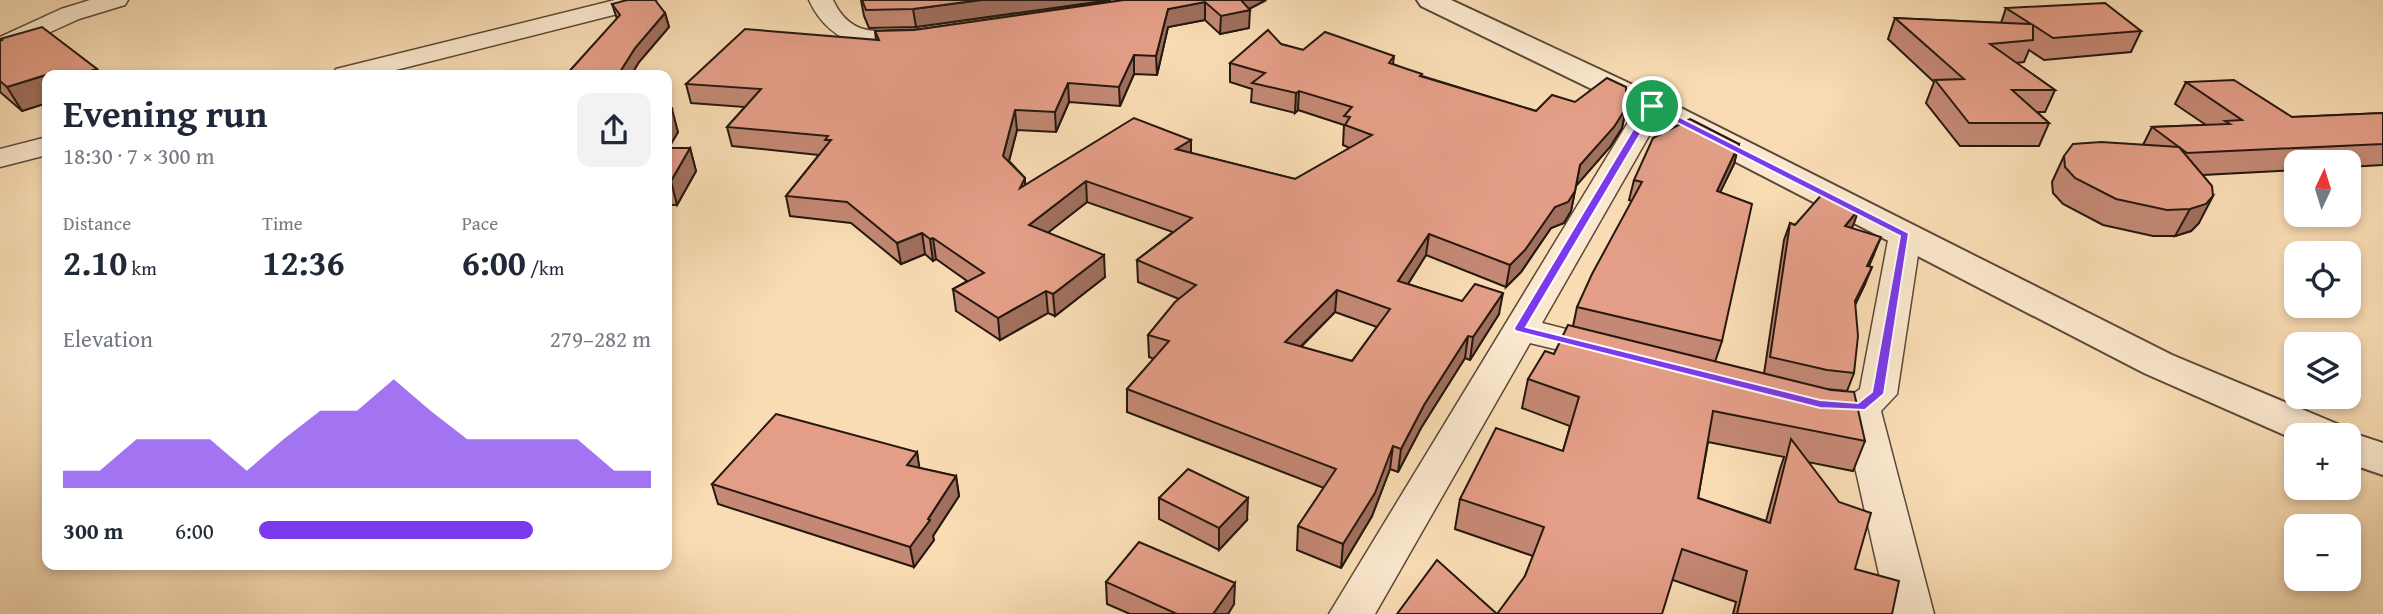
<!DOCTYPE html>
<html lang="en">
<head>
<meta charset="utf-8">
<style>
  :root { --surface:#fff; --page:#f2f2f3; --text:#1f2937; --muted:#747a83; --accent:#7c3aed }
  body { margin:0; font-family:"Gentium Book Plus",serif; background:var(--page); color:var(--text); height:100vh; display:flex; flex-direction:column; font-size:26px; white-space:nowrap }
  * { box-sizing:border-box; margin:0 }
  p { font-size:23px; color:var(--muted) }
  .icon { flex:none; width:38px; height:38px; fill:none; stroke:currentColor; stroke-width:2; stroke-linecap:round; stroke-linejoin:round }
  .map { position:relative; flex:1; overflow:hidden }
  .drawer { position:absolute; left:42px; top:70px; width:630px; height:500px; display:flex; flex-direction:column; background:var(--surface); border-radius:14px; box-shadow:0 4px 10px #0003 }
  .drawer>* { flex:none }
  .needle { width:46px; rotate:4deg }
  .controls { position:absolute; left:2284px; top:150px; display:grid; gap:14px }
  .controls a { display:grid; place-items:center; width:77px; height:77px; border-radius:14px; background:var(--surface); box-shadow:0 4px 10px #0003; font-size:35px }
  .pin { position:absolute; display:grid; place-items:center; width:60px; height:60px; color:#fff; margin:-30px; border:4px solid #fff; border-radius:50%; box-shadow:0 2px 7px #0007 }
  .round { display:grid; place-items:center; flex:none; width:74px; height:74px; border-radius:14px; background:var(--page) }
  .overview { display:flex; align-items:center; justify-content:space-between; height:119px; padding:0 21px }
  h1 { font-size:38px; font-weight:700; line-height:52px }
  .metrics { display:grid; grid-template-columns:repeat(3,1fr); gap:10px; height:119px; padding:7px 21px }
  .metrics div { display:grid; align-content:center }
  .metrics b { font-size:35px; font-weight:700 }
  .metrics small { font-size:19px; font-weight:400 }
  .metrics p { font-size:19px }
  .chart { height:196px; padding:14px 21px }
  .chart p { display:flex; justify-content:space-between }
  .chart svg { width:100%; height:126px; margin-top:7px; fill:var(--accent); opacity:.7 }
  ul { padding:0 21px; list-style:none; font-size:23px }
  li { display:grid; grid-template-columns:112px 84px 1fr; align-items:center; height:52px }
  li i { height:18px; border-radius:9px; background:var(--accent) }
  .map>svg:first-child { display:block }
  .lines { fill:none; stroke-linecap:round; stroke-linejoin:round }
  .minor-casing { stroke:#5a4938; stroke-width:3 }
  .tertiary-casing { stroke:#5a4938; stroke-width:4 }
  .minor { fill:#fbe8ce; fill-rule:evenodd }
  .tertiary { fill:#fbe8ce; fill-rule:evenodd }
  .wall { fill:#c48874; stroke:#25180f; stroke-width:2; fill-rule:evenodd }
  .shaded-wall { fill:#a06f5e; stroke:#25180f; stroke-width:2 }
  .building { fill:#e49e87; stroke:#25180f; stroke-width:2; fill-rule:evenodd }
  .route { fill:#7c3aed; stroke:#fff; stroke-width:2; fill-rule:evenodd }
</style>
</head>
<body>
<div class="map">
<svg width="2383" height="614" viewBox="0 0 2383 614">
  <rect width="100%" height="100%" fill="#f9dcb4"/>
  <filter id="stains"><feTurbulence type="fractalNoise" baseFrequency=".00286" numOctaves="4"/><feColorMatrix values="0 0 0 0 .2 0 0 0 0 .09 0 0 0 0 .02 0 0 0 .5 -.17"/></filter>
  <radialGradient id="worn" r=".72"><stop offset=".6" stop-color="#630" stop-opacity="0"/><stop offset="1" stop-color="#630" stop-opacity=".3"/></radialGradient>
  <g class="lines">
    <g class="minor-casing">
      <g id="minor">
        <path d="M90,0H128L125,5L79,19L0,55V37L61,9Z"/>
        <path d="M615,0H656L653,5L376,75H332L336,69Z"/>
        <path d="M809,0H833C857,50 895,22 934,32L938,37L934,42C885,55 832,51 809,0Z"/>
        <path d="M1652,98L1662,100L1666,106L1542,323L1621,343L1626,351L1621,359L1608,362L1530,343L1375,614H1329L1638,106L1642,100Z"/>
        <path d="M47,137V155L0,167V149Z"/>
        <path d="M1905,225L1916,228L1921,235L1897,394L1881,411L1934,614H1888L1844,418L1797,411L1792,402L1797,393L1811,389L1853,394L1860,389L1889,235L1894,228Z"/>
      </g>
    </g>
    <g class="tertiary-casing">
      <path id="tertiary" d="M1417,0H1451L1663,99L2172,355L2342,426L2346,431L2383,443V475L2348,463V436H2296V440L2144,373L1641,113L1421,6Z"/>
    </g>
    <use href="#minor" class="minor"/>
    <use href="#tertiary" class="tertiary"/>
  </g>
  <g class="wall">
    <path d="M861,0H1111L916,27L869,28L864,16Z"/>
    <path d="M1124,0H1266L1249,9V28L1220,34L1205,20L1168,27L1157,75L1134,74L1120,106L1069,102L1056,132L1017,130L1009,161L1025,178V185L1191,140V153L1295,179L1350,148L1343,145L1344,125L1298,110L1295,113L1251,102L1252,89L1230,82V63L1281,44L1303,50L1394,56L1393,64L1422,76L1536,111L1575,102L1626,108L1622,128L1610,147L1576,185L1571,211L1564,223L1551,228L1521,272L1506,287L1426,255L1408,284L1499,314L1470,360L1465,358L1421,428L1398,472L1390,469L1372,516L1341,568L1297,550L1298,526L1324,488L1127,412V389L1154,359L1149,357L1148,335L1179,299L1138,282L1137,260L1173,232L1087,202L1048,232L1105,277L1055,316L1048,313L1000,340L956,311L953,289L967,281L936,259L933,261L925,254L901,264L851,223L790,216L786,196L819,155L732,146L727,127L745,107L691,103L686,84L876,40L875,31L914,30ZM1335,312L1377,327L1352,361L1301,347Z"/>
    <path d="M612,4L665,13L669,27L639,62L631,75H566L617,19Z"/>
    <path d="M2006,8L2141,31L2131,52L2044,60L2029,50L2024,62L2016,63L2055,90L2045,112H2037L2049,123L2039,146H1960L1926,103L1934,82L1888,39L1895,18L2001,23Z"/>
    <path d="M0,39L47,75V103L22,111L0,92V41H1Z"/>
    <path d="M2186,82L2292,117L2383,113V165L2348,167V163H2296V170L2203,175L2199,223L2191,231L2175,236H2153L2103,225L2063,204L2053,193L2052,182L2064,156L2143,145L2152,127L2206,125L2175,104Z"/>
    <path d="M667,109L678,132L668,148H690L696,171L677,205H667Z"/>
    <path d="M1739,144L1734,164L1720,192L1722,341L1715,362L1764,374L1784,240L1790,223L1795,225L1859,209L1851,228L1874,254L1869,266L1865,284L1855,305L1854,373L1847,391L1826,389L1865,441L1853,471L1808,462L1855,569L1892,614H1733L1736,602L1673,580L1525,576L1533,556L1455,529L1460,499L1563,451L1570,426L1522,408L1528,379L1554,354L1573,326L1577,307L1632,201L1629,200L1634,180ZM1708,442L1784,457L1780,469L1766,521L1698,498Z"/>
    <path d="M917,452L919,468L956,476L959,496L933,536L934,540L914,567L718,504L712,484Z"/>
    <path d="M1159,498L1247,520L1219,550L1159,519Z"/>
    <path d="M1106,582L1234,604L1228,614H1130L1107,604Z"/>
  </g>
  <g class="shaded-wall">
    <path d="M981,0H1111L916,27L913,9Z"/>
    <path d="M1238,0H1266L1245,11L1250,10L1249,28L1220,34L1221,16Z"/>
    <path d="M1205,2V20L1168,27L1157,75L1156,56L1168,9Z"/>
    <path d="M665,13L669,27L639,62L631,75H618L635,48Z"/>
    <path d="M1134,55V74L1120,106L1119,87Z"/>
    <path d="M97,69L100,75H78Z"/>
    <path d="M46,75L47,77V103L22,111L7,87Z"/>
    <path d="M1068,83L1069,102L1056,132L1055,112Z"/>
    <path d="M1299,91L1298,110L1295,113L1296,93Z"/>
    <path d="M1626,108L1622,128L1610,147L1576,186L1580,165Z"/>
    <path d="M672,109L678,132L667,151V117Z"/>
    <path d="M1015,110L1017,130L1005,176L1003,156Z"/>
    <path d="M1191,140V160L1176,149Z"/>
    <path d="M1739,144L1734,164L1711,211L1717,191Z"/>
    <path d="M690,148L696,171L677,205L671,181Z"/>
    <path d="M1086,181L1087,202L1031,246L1029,225Z"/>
    <path d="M1575,191L1571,211L1564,223L1551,228L1521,272L1506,287L1510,265L1555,207Z"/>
    <path d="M2213,196L2199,223L2191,231L2175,236L2190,209Z"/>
    <path d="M1859,209L1853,226L1839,243L1845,226Z"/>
    <path d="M922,233L925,254L901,264L897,243Z"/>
    <path d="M1429,234L1426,255L1396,303L1398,281Z"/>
    <path d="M1881,237L1874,254L1861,283L1867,266Z"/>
    <path d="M933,238L936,259L933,261L930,239Z"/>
    <path d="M1104,255L1105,277L1055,316L1053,294Z"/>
    <path d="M1872,267L1865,284L1848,319L1855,301Z"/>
    <path d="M1337,290L1335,312L1283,364L1285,342Z"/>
    <path d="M1046,291L1048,313L1000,340L998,318Z"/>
    <path d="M1503,293L1499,314L1470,360L1473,337Z"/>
    <path d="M1468,336L1465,358L1421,428L1398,472L1401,449L1424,405Z"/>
    <path d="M1393,446L1390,469L1372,516L1341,568L1343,544Z"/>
    <path d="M917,452L920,472L907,465Z"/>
    <path d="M956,476L959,496L933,536L934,540L914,567L910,547Z"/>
    <path d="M1248,498L1247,520L1219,550V528Z"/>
    <path d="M1235,583L1234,604L1228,614H1213Z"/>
  </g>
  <g class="building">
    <path d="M627,0H655L665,13L635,48L618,75H566L620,15L612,4Z"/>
    <path d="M862,0H981L913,9L866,10Z"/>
    <path d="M1124,0H1241L1250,10L1221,16L1205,2L1168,9L1156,56L1134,55L1119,87L1068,83L1055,112L1015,110L1003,156L1025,178L1020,188L1134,118L1191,140L1176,149L1295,179L1372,135L1345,125L1350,117L1344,116L1352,107L1299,91L1296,93L1252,83L1265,73L1230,63L1268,30L1281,44L1303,50L1325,32L1394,56L1389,63L1422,74L1420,76L1536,111L1552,95L1575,102L1607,78L1626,87V108L1614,127L1580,165L1575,191L1568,202L1555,207L1525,250L1510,265L1429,234L1398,281L1462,301L1475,284L1503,293L1473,337L1468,336L1424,405L1401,449L1393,446L1375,493L1343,544L1298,526L1336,469L1127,389L1169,341L1148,335L1175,302L1196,285L1137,260L1192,218L1086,181L1029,225L1104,255L1053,294L1046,291L998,318L953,289L984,273L933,238L930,239L922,233L897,243L847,202L786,196L831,140H825L828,136L727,127L761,89L686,84L745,29L879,40L875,31L914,30ZM1337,290L1390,309L1352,361L1285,342Z"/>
    <path d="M2105,3L2141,31L2053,38L2033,25V40L1990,44L2055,90H2012L2049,123H1969L1935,80L1964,79L1895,18L2031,24L2006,8Z"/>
    <path d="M42,27L97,69L78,75L47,76L46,75L7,87L0,81V41L2,40L0,39Z"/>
    <path d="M2234,80L2292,117L2383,113V144L2187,153L2152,127L2230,124L2225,121L2242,120L2186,82Z"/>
    <path d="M667,109H672L667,117Z"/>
    <path d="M1690,119L1739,144L1717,191L1752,204L1722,341L1577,307L1592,274L1642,182L1634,180L1653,138Z"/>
    <path d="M2101,142L2179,147L2212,186L2213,196L2206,204L2190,209L2167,210L2116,199L2075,178L2065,167L2064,156L2073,144Z"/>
    <path d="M667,148H690L671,181H667Z"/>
    <path d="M1824,192L1859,209L1845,226L1881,237L1867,266L1872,267L1855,301L1858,336L1854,373L1827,370L1770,357L1790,223L1795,225Z"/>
    <path d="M1568,325L1831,390L1854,392L1865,441L1713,411L1698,498L1770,523L1791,439L1839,502L1871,513L1855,569L1899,581L1892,614H1737L1747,571L1682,549L1662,614H1497L1525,576L1544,527L1460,499L1496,428L1563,451L1579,397L1528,379L1545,351L1554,354Z"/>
    <path d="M776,414L917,452L907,465L956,476L928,519L930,520L910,547L712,484Z"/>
    <path d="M1188,469L1248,498L1219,528L1159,498Z"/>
    <path d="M1139,542L1235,583L1213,614H1177L1106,582Z"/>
    <path d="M1437,560L1497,614H1397Z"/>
  </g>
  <path class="route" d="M1652,103L1909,233L1884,394L1865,410L1820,408L1515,331L1514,328L1647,106ZM1654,111L1900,236L1872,392L1858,403L1820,400L1526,327Z"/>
  <rect width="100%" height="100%" filter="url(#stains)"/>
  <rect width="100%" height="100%" fill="url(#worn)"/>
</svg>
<div class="controls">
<a><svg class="needle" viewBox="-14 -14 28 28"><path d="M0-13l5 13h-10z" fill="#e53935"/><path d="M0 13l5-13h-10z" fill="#747a83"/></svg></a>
<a><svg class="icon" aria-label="locate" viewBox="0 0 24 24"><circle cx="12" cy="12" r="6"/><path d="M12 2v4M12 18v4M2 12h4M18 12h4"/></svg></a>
<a><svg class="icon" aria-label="layers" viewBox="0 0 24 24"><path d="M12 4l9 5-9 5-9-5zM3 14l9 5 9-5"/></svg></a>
<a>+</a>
<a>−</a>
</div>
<div class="pin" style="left:1652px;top:106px;background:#1e9e55"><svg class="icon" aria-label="arrive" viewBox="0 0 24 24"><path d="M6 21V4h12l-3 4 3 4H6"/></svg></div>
<section class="drawer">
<div class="overview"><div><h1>Evening run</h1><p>18:30 · 7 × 300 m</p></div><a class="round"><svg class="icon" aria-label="share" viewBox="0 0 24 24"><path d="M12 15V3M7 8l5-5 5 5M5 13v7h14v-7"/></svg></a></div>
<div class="metrics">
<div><p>Distance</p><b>2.10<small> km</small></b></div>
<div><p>Time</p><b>12:36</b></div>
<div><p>Pace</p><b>6:00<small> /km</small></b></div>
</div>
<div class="chart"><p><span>Elevation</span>279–282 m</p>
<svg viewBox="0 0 160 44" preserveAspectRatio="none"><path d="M0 44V38L10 38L20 27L30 27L40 27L50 38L60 27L70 17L80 17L90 6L100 17L110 27L120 27L130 27L140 27L150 38L160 38V44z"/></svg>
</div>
<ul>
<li><b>300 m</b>6:00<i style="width:70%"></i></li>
</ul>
</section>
</div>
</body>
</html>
